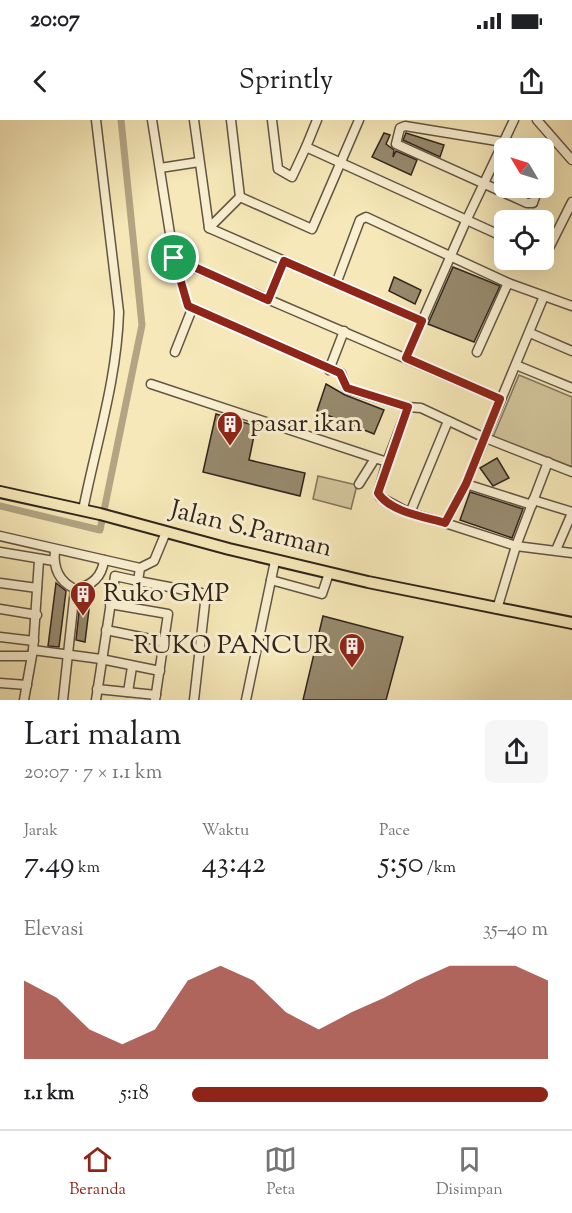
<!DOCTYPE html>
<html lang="id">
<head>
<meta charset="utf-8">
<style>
  :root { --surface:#fff; --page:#f6f6f6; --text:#202124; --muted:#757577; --line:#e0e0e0; --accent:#8f2418 }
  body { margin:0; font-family:"Sorts Mill Goudy",serif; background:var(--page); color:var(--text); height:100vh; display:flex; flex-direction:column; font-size:22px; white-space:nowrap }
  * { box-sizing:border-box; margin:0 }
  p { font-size:20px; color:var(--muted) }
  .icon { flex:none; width:33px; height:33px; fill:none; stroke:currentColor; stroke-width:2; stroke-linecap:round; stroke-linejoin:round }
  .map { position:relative; height:580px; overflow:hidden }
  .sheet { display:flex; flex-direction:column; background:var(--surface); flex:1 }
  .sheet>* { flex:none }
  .needle { width:39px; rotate:308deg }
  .fabs { position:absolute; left:494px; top:18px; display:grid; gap:12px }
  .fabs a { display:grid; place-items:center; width:60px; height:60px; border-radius:9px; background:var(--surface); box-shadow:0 6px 24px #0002; font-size:30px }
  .pin { position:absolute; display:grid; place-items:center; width:51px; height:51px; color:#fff; margin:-26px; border:3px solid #fff; border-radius:50%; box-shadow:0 2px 6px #0007 }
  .round { display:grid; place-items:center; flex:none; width:63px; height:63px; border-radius:9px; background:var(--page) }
  .summary { display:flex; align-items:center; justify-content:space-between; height:102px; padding:0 24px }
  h1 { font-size:33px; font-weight:600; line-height:45px }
  .stats { display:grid; grid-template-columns:repeat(3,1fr); gap:9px; height:102px; padding:6px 24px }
  .stats div { display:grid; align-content:center }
  .stats b { font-size:30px; font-weight:600 }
  .stats small { font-size:16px; font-weight:400 }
  .stats p { font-size:16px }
  .chart { height:168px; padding:12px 24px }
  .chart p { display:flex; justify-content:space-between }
  .chart svg { width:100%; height:108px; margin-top:6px; fill:var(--accent); opacity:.7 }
  ul { padding:0 24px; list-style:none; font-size:20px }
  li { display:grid; grid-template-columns:96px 72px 1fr; align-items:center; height:45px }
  li i { height:15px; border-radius:8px; background:var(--accent) }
  .status { display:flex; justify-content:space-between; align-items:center; height:42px; padding:0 30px; background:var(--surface); direction:ltr }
  .status svg { height:16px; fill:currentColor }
  header { display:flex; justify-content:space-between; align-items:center; height:78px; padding:0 24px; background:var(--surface); font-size:27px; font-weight:600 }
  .tabs { display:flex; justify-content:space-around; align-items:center; height:84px; border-top:2px solid var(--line); background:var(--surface); font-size:16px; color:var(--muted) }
  .tabs a { display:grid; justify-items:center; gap:3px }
  .tabs .current { color:var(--accent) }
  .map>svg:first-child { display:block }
  .green { fill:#d4c79e; stroke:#82765e; stroke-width:1.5 }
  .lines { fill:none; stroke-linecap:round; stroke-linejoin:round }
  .canal { stroke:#b3a583; stroke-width:7 }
  .building { fill:#978a6e; stroke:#30241d; stroke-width:1.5 }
  .minor-casing { stroke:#625544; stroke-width:11 }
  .major-casing { stroke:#30241d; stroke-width:14 }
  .minor { stroke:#f9f0d1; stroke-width:8 }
  .major { stroke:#f6e8b8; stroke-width:10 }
  .route-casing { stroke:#fff; stroke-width:12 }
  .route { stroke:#8f2418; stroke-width:8 }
  .labels { text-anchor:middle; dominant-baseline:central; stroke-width:6; stroke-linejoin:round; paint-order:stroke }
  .poi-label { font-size:26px; fill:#30241d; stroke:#f9f0d1; text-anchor:start }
  .street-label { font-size:26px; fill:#30241d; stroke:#f9f0d1 }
</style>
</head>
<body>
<div class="status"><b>20:07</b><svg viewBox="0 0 49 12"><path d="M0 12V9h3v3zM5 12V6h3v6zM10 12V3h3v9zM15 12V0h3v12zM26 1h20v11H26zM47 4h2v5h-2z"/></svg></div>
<header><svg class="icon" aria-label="back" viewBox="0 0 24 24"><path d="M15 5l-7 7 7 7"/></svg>Sprintly<svg class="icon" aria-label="share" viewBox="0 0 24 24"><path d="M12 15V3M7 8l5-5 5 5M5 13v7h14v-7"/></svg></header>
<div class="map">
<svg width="572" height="580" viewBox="0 0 572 580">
  <rect width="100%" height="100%" fill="#f6e8b8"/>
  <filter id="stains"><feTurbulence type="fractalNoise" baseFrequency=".00333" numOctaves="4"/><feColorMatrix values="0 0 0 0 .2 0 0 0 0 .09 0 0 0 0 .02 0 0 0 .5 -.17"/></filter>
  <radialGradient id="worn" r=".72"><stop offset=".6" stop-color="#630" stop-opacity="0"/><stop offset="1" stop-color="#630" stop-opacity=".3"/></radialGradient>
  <g class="green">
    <path d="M519,255L572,277V350L493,317Z"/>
    <path d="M318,356L357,365L351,389L313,379Z"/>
  </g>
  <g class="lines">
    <path class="canal" d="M0,386L100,410L142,205L121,0"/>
  </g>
  <g class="building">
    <path d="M384,13L390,15L386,24L394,30L393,37L396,31L417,40L411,55L372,37Z"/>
    <path d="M406,13L444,25L440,37L403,20Z"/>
    <path d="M453,147L500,166L474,222L428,204Z"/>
    <path d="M394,157L421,170L415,184L389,171Z"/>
    <path d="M326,264L345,275L384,290L374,314L317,291Z"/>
    <path d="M216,294L256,306L249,340L305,353L300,376L203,352Z"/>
    <path d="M497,338L509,358L493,366L480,348Z"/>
    <path d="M470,372L523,389L512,418L460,400Z"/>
    <path d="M56,463L66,471L59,527L48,526Z"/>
    <path d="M87,472L91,473L85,522L76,520L81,474Z"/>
    <path d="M323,496L403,517L386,580H303Z"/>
  </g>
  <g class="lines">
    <g class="minor-casing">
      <g id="minor">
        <path d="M152,0L174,139L188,186L341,253L347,269L408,287L421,288L483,317L572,352"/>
        <path d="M194,0L209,108L422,201"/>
        <path d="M272,0L278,49L292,57L306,27"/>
        <path d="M317,0L306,27L504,117"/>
        <path d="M537,0L572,40"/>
        <path d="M509,28L503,22L405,6L400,8L396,24L527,83H533L538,68"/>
        <path d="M160,48L199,42"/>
        <path d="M240,77L312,109L359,0"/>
        <path d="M209,108L240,77L231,0"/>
        <path d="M543,133L549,128L572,82"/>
        <path d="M174,139L500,279"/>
        <path d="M336,164L360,100L366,97L508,163L572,186"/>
        <path d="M268,180L284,141"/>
        <path d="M530,213L572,231"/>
        <path d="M175,232L192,189"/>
        <path d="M477,232L508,163"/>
        <path d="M406,238L466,101L514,0"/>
        <path d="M516,245L572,268"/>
        <path d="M329,250L344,211"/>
        <path d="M151,264L387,342L408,287"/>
        <path d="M387,342L378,373L380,377L410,393L445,403L466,364L544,176"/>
        <path d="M359,364L374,340"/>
        <path d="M466,364L532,385"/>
        <path d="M533,380L572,392"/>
        <path d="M83,390C96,324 117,260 119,192L96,0"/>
        <path d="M410,393L448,301"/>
        <path d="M445,403L516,426L572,433"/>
        <path d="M0,416L140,448L154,441L166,412"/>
        <path d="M55,430C53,447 58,461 75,469C92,466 102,457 104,440"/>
        <path d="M556,430L572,393"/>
        <path d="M0,432L54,441"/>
        <path d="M140,448L138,461L206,474L194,580"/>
        <path d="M271,460L322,474L329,453"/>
        <path d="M0,463L37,468"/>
        <path d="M110,484L168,494L155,580"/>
        <path d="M0,489L37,495"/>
        <path d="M497,489L516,426L548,342"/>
        <path d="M106,510L165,522"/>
        <path d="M0,517L34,521"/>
        <path d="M33,530L101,539L160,551"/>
        <path d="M0,536H31"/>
        <path d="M0,563L27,565"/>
        <path d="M97,569L156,575"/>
        <path d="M128,572L132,547"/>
        <path d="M24,580L33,530L39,440"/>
        <path d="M63,580L75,469"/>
        <path d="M96,580L115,456L138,461"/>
        <path d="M246,580L275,441"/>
      </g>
    </g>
    <g class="major-casing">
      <path id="major" d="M0,372L100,394L229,429L368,462L572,503"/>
    </g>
    <use href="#minor" class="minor"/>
    <use href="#major" class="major"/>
  </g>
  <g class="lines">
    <g class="route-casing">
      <path id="route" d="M174,138L268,180L284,141L422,201L406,238L500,279L466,364L445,403C425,397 390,392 378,373L408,287L347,268L340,253L188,186Z"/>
    </g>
    <use href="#route" class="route"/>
  </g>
  <defs>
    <g id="building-pin" transform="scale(1.35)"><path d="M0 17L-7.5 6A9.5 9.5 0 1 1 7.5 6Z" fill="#8f2418" stroke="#f9f0d1"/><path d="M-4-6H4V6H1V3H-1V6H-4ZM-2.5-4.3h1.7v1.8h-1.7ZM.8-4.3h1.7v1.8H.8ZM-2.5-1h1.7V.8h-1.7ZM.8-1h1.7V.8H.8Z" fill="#fff"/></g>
  </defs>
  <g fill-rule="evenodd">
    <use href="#building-pin" x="230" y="304"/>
    <use href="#building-pin" x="83" y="474"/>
    <use href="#building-pin" x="352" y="526"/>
  </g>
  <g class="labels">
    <g class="poi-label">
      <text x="250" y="304">pasar ikan</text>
      <text x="103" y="474">Ruko GMP</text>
      <text x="332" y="526" text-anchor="end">RUKO PANCUR</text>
    </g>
    <g class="street-label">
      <text transform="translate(251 410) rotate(14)">Jalan S.Parman</text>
    </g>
  </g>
  <rect width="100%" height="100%" filter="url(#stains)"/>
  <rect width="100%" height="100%" fill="url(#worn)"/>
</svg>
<div class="fabs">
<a><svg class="needle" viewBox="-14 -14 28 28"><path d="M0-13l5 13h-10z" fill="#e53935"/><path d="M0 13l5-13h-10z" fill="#757577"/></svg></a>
<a><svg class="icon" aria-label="locate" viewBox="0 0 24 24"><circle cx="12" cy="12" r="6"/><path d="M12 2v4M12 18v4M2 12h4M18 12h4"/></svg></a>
</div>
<div class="pin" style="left:174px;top:138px;background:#1e9e55"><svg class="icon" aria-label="arrive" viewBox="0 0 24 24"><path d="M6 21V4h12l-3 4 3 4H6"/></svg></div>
</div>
<section class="sheet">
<div class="summary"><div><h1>Lari malam</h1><p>20:07 · 7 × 1.1 km</p></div><a class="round"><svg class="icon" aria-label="share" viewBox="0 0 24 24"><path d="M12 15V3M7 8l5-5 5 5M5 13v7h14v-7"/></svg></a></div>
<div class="stats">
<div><p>Jarak</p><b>7.49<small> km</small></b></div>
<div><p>Waktu</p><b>43:42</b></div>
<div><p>Pace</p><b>5:50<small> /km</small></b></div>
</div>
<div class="chart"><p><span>Elevasi</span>35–40 m</p>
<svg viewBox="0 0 160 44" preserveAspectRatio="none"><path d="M0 44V12L10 19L20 32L30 38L40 32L50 12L60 6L70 12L80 25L90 32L100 25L110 19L120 12L130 6L140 6L150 6L160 12V44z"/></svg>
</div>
<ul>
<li><b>1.1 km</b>5:18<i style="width:100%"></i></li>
</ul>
</section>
<nav class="tabs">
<a class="current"><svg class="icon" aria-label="home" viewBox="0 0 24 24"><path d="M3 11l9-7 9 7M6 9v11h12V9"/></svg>Beranda</a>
<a><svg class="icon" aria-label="map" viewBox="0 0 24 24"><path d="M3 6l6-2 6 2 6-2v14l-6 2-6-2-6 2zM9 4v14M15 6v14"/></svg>Peta</a>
<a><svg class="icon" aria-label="saved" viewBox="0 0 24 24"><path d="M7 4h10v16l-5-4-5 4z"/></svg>Disimpan</a>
</nav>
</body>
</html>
